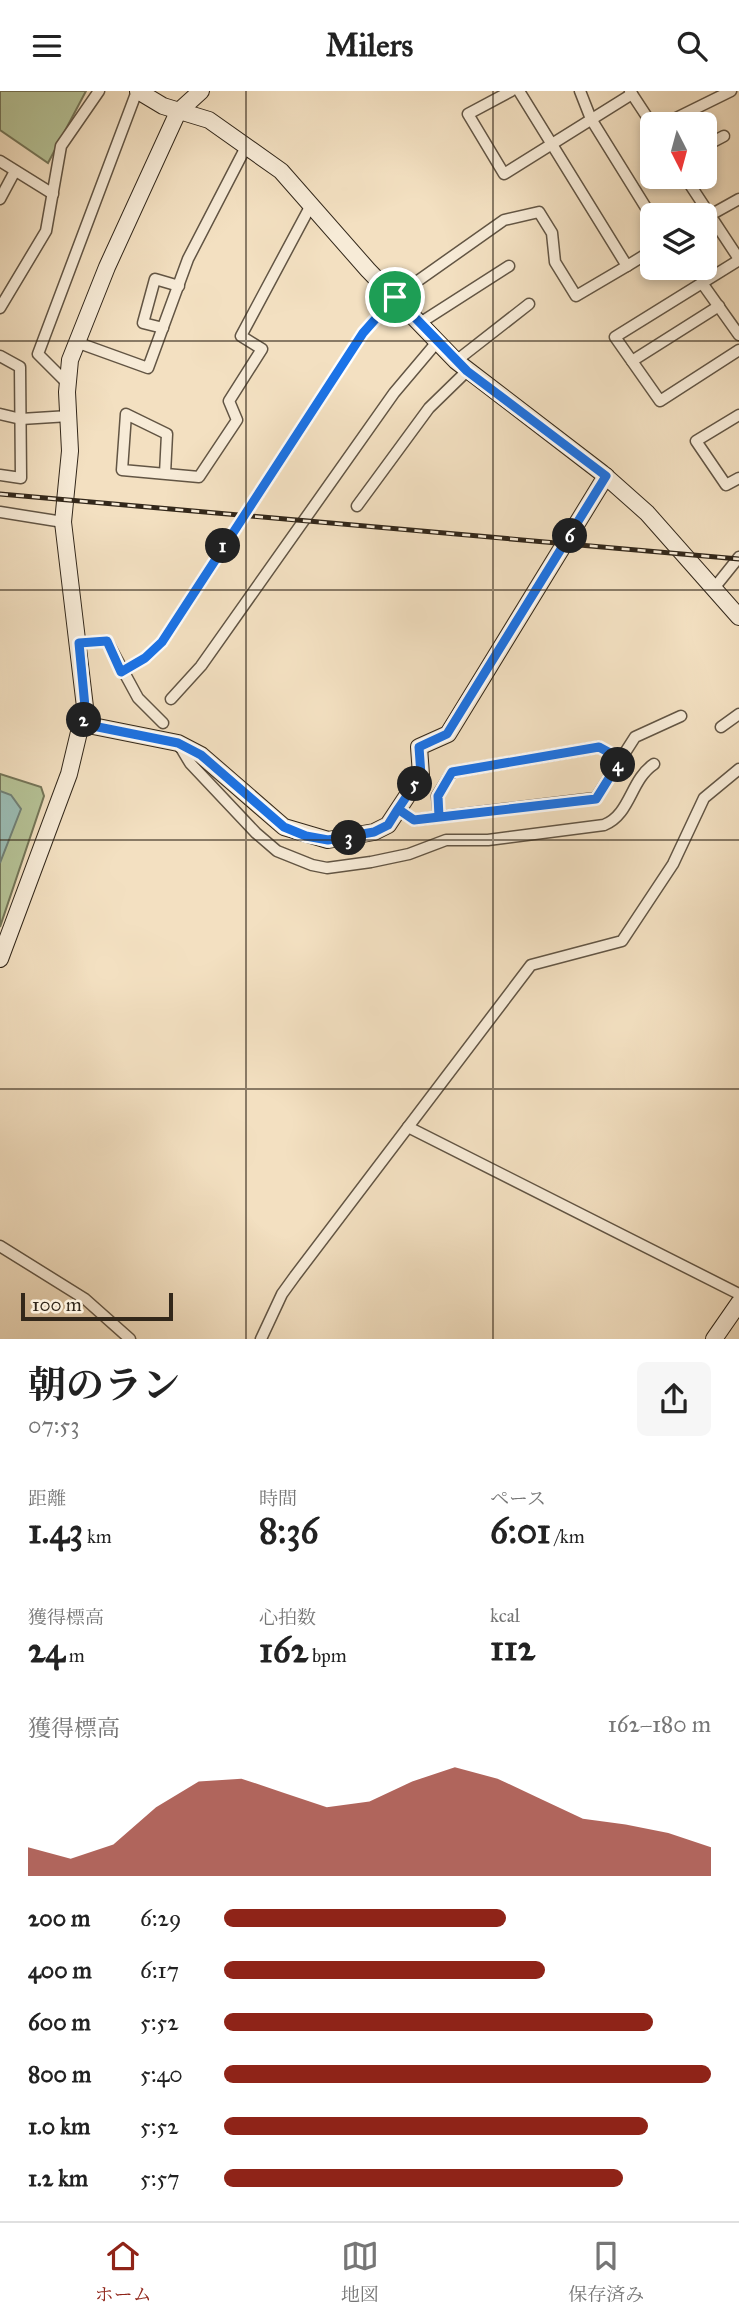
<!DOCTYPE html>
<html lang="ja">
<head>
<meta charset="utf-8">
<style>
  :root { --surface:#fff; --page:#f6f6f6; --text:#222; --muted:#767676; --line:#e0e0e0; --accent:#8f2418 }
  body { margin:0; font-family:"IM FELL Great Primer","Noto Serif JP",serif; background:var(--page); color:var(--text); height:100vh; display:flex; flex-direction:column; font-size:26px; white-space:nowrap }
  * { box-sizing:border-box; margin:0 }
  p { font-size:23px; color:var(--muted) }
  .icon { flex:none; width:38px; height:38px; fill:none; stroke:currentColor; stroke-width:2; stroke-linecap:round; stroke-linejoin:round }
  .map { position:relative; height:1248px; overflow:hidden }
  .details { display:flex; flex-direction:column; background:var(--surface); flex:1 }
  .details>* { flex:none }
  .needle { width:46px; rotate:174deg }
  .controls { position:absolute; left:640px; top:21px; display:grid; gap:14px }
  .controls a { display:grid; place-items:center; width:77px; height:77px; border-radius:10px; background:var(--surface); box-shadow:0 4px 10px #0003; font-size:35px }
  .scale { position:absolute; left:21px; bottom:18px; width:152px; box-sizing:border-box; padding-left:7px; border:4px solid #32271a; border-top:0; font-size:19px; line-height:24px; white-space:nowrap; color:#32271a; -webkit-text-stroke:5px #f7ebd7; paint-order:stroke }
  .pin { position:absolute; display:grid; place-items:center; width:60px; height:60px; color:#fff; margin:-30px; border:4px solid #fff; border-radius:50%; box-shadow:0 2px 7px #0007 }
  .km { position:absolute; width:35px; height:35px; margin:-18px; border-radius:50%; background:#222; color:#fff; font-size:19px; line-height:35px; text-align:center }
  .round { display:grid; place-items:center; flex:none; width:74px; height:74px; border-radius:10px; background:var(--page) }
  .summary { display:flex; align-items:center; justify-content:space-between; height:119px; padding:0 28px }
  h1 { font-size:38px; font-weight:700; line-height:52px }
  .stats { display:grid; grid-template-columns:repeat(3,1fr); gap:10px; height:119px; padding:7px 28px }
  .stats div { display:grid; align-content:center }
  .stats b { font-size:35px; font-weight:700 }
  .stats small { font-size:19px; font-weight:400 }
  .stats p { font-size:19px }
  .chart { height:196px; padding:14px 28px }
  .chart p { display:flex; justify-content:space-between }
  .chart svg { width:100%; height:126px; margin-top:7px; fill:var(--accent); opacity:.7 }
  ul { padding:0 28px; list-style:none; font-size:23px }
  li { display:grid; grid-template-columns:112px 84px 1fr; align-items:center; height:52px }
  li i { height:18px; border-radius:9px; background:var(--accent) }
  header { display:flex; justify-content:space-between; align-items:center; height:91px; padding:0 28px; background:var(--surface); font-size:32px; font-weight:700 }
  .tabs { display:flex; justify-content:space-around; align-items:center; height:98px; border-top:2px solid var(--line); background:var(--surface); font-size:19px; color:var(--muted) }
  .tabs a { display:grid; justify-items:center; gap:4px }
  .tabs .current { color:var(--accent) }
  .map>svg:first-child { display:block }
  .green { fill:#b6c397; stroke:#747558; stroke-width:2 }
  .water { fill:#9bbdb5; stroke:#718177; stroke-width:2 }
  .lines { fill:none; stroke-linecap:round; stroke-linejoin:round }
  .street-casing { stroke:#625544; stroke-width:13 }
  .secondary-casing { stroke:#32271a; stroke-width:18 }
  .street { stroke:#f7ebd7; stroke-width:10 }
  .secondary { stroke:#f7ebd7; stroke-width:16 }
  .rail-casing { stroke:#32271a; stroke-width:5 }
  .rail { stroke:#f7ebd7; stroke-width:2.5; stroke-dasharray:8; stroke-linecap:butt }
  .route-casing { stroke:#fff; stroke-width:14 }
  .route { stroke:#1a73e8; stroke-width:9 }
  .grid { fill:none; stroke:#32271a; stroke-width:2; stroke-opacity:0.55 }
</style>
</head>
<body>
<header><svg class="icon" aria-label="menu" viewBox="0 0 24 24"><path d="M4 6h16M4 12h16M4 18h16"/></svg>Milers<svg class="icon" aria-label="search" viewBox="0 0 24 24"><circle cx="10" cy="10" r="6"/><path d="M15 15l6 6"/></svg></header>
<div class="map">
<svg width="739" height="1248" viewBox="0 0 739 1248">
  <rect width="100%" height="100%" fill="#f3e0c1"/>
  <filter id="stains"><feTurbulence type="fractalNoise" baseFrequency=".00286" numOctaves="4"/><feColorMatrix values="0 0 0 0 .2 0 0 0 0 .09 0 0 0 0 .02 0 0 0 .5 -.17"/></filter>
  <radialGradient id="worn" r=".72"><stop offset=".6" stop-color="#630" stop-opacity="0"/><stop offset="1" stop-color="#630" stop-opacity=".3"/></radialGradient>
  <g class="green">
    <path d="M0,0H86L48,72L0,39Z"/>
    <path d="M0,683L41,696L44,705L0,836Z"/>
  </g>
  <path class="water" d="M0,700L11,704L21,718L0,772Z"/>
  <g class="lines">
    <g class="street-casing">
      <g id="street">
        <path d="M511,0L468,23L504,83L632,3"/>
        <path d="M519,0L627,175L653,159"/>
        <path d="M580,0L591,28L653,128"/>
        <path d="M630,0L653,35"/>
        <path d="M664,33L731,0"/>
        <path d="M705,55L724,45"/>
        <path d="M0,70L53,103"/>
        <path d="M685,86L739,168"/>
        <path d="M0,108L15,80"/>
        <path d="M705,127L739,108"/>
        <path d="M739,169L615,246L660,310L739,259"/>
        <path d="M702,192L739,244"/>
        <path d="M0,217L46,140L61,55L99,0"/>
        <path d="M420,232L509,175"/>
        <path d="M163,237L143,232L155,188L179,195"/>
        <path d="M76,251L148,277L188,168L247,54"/>
        <path d="M0,265L20,276L21,387L0,384"/>
        <path d="M456,270L529,213"/>
        <path d="M632,270L719,215"/>
        <path d="M67,292L38,263L137,0"/>
        <path d="M0,323L21,328L69,325"/>
        <path d="M739,324L696,350L726,394L739,387"/>
        <path d="M165,383L167,343L126,323L122,379L199,386L237,329L229,310L262,258L241,245L311,114"/>
        <path d="M357,415L429,317L467,280"/>
        <path d="M0,421L63,431"/>
        <path d="M715,496L739,466"/>
        <path d="M79,552L107,550L138,607L163,632"/>
        <path d="M121,581L145,567L162,551L363,242L395,206L504,129L539,121L552,142L555,171L576,205L627,175"/>
        <path d="M171,608L201,575L394,302L437,251"/>
        <path d="M721,636L739,623"/>
        <path d="M178,652L190,672L256,742L277,760L312,774L327,777L371,771L409,763L446,749H488L604,734C631,723 630,689 654,673"/>
        <path d="M398,718L414,729L596,707L635,646L681,625"/>
        <path d="M439,726L437,705L452,681L599,656L621,669"/>
        <path d="M408,1036L739,1203"/>
        <path d="M0,1155L85,1208L130,1248"/>
        <path d="M261,1248L282,1203L295,1185L531,874L622,850L673,773L704,707L739,678"/>
      </g>
    </g>
    <g class="secondary-casing">
      <g id="secondary">
        <path d="M138,0L163,15L209,29L281,80L368,179L456,270L602,382L647,422L739,526"/>
        <path d="M83,633L178,652L201,664L284,736L328,749L374,741L388,734L421,684L419,656L448,643L606,385"/>
        <path d="M0,868L69,683L85,616L63,431L70,360L67,301L70,269L107,176L178,21L201,0"/>
        <path d="M714,1248L739,1212"/>
      </g>
    </g>
    <use href="#street" class="street"/>
    <use href="#secondary" class="secondary"/>
    <g class="rail-casing">
      <path id="rail" d="M0,403L739,468"/>
    </g>
    <use href="#rail" class="rail"/>
  </g>
  <g class="lines">
    <g class="route-casing">
      <path id="route" d="M395,206L363,242L162,551L145,567L121,581L107,550L79,552L85,616L83,633L178,652L201,664L284,736L306,745L328,749L374,741L388,734L398,718L414,729L596,708L621,668L599,656L452,681L438,705L439,726L414,729L398,718L421,684L419,656L447,643L606,385L467,280L395,206"/>
    </g>
    <use href="#route" class="route"/>
  </g>
  <path class="grid" d="M246,0V1248M493,0V1248M0,250H739M0,499H739M0,749H739M0,998H739"/>
  <rect width="100%" height="100%" filter="url(#stains)"/>
  <rect width="100%" height="100%" fill="url(#worn)"/>
</svg>
<div class="controls">
<a><svg class="needle" viewBox="-14 -14 28 28"><path d="M0-13l5 13h-10z" fill="#e53935"/><path d="M0 13l5-13h-10z" fill="#767676"/></svg></a>
<a><svg class="icon" aria-label="layers" viewBox="0 0 24 24"><path d="M12 4l9 5-9 5-9-5zM3 14l9 5 9-5"/></svg></a>
</div>
<div class="scale">100 m</div>
<div class="pin" style="left:395px;top:206px;background:#1e9e55"><svg class="icon" aria-label="arrive" viewBox="0 0 24 24"><path d="M6 21V4h12l-3 4 3 4H6"/></svg></div>
<b class="km" style="left:223px;top:455px">1</b>
<b class="km" style="left:84px;top:629px">2</b>
<b class="km" style="left:349px;top:747px">3</b>
<b class="km" style="left:618px;top:674px">4</b>
<b class="km" style="left:415px;top:693px">5</b>
<b class="km" style="left:570px;top:445px">6</b>
</div>
<section class="details">
<div class="summary"><div><h1>朝のラン</h1><p>07:53</p></div><a class="round"><svg class="icon" aria-label="share" viewBox="0 0 24 24"><path d="M12 15V3M7 8l5-5 5 5M5 13v7h14v-7"/></svg></a></div>
<div class="stats">
<div><p>距離</p><b>1.43<small> km</small></b></div>
<div><p>時間</p><b>8:36</b></div>
<div><p>ペース</p><b>6:01<small> /km</small></b></div>
</div>
<div class="stats">
<div><p>獲得標高</p><b>24<small> m</small></b></div>
<div><p>心拍数</p><b>162<small> bpm</small></b></div>
<div><p>kcal</p><b>112</b></div>
</div>
<div class="chart"><p><span>獲得標高</span>162–180 m</p>
<svg viewBox="0 0 160 44" preserveAspectRatio="none"><path d="M0 44V34L10 38L20 33L30 20L40 11L50 10L60 15L70 20L80 18L90 11L100 6L110 10L120 17L130 24L140 26L150 29L160 34V44z"/></svg>
</div>
<ul>
<li><b>200 m</b>6:29<i style="width:58%"></i></li>
<li><b>400 m</b>6:17<i style="width:66%"></i></li>
<li><b>600 m</b>5:52<i style="width:88%"></i></li>
<li><b>800 m</b>5:40<i style="width:100%"></i></li>
<li><b>1.0 km</b>5:52<i style="width:87%"></i></li>
<li><b>1.2 km</b>5:57<i style="width:82%"></i></li>
</ul>
</section>
<nav class="tabs">
<a class="current"><svg class="icon" aria-label="home" viewBox="0 0 24 24"><path d="M3 11l9-7 9 7M6 9v11h12V9"/></svg>ホーム</a>
<a><svg class="icon" aria-label="map" viewBox="0 0 24 24"><path d="M3 6l6-2 6 2 6-2v14l-6 2-6-2-6 2zM9 4v14M15 6v14"/></svg>地図</a>
<a><svg class="icon" aria-label="saved" viewBox="0 0 24 24"><path d="M7 4h10v16l-5-4-5 4z"/></svg>保存済み</a>
</nav>
</body>
</html>
